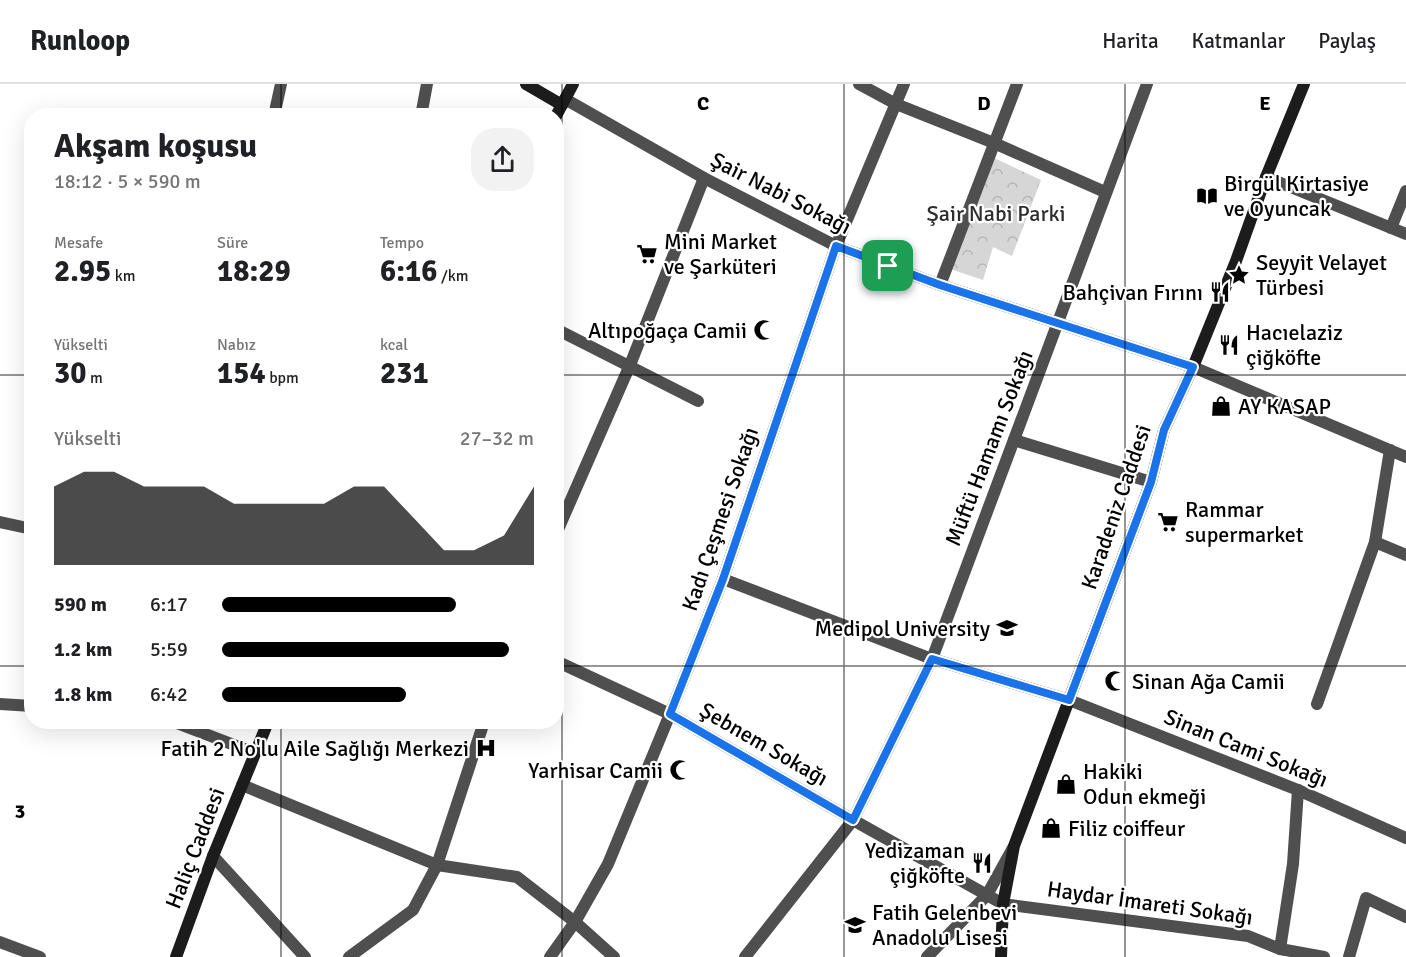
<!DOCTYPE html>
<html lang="tr">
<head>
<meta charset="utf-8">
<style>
  :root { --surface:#fff; --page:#f2f2f2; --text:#202124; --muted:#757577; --line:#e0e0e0; --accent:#000 }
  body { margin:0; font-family:Signika,sans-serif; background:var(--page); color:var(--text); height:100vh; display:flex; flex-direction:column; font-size:22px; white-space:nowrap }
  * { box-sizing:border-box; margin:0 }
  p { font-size:20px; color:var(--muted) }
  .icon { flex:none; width:33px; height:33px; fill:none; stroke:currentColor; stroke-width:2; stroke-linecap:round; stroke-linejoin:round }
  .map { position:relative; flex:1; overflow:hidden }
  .panel { position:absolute; left:24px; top:24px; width:540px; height:621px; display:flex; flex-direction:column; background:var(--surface); border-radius:24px; box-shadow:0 6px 24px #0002 }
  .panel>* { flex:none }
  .pin { position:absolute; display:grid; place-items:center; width:51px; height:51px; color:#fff; margin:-26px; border-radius:12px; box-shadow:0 3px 9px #0006 }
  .round { display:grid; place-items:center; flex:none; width:63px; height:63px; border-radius:24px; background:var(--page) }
  .summary { display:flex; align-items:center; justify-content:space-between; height:102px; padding:0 30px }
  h1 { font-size:33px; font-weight:700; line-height:45px }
  .metrics { display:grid; grid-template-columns:repeat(3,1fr); gap:9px; height:102px; padding:6px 30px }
  .metrics div { display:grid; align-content:center }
  .metrics b { font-size:30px; font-weight:700 }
  .metrics small { font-size:16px; font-weight:400 }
  .metrics p { font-size:16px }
  .chart { height:168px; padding:12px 30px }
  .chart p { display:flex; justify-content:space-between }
  .chart svg { width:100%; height:108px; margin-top:6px; fill:var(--accent); opacity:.7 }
  ul { padding:0 30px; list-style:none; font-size:20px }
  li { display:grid; grid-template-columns:96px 72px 1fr; align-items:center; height:45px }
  li i { height:15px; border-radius:8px; background:var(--accent) }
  header { display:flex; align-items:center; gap:36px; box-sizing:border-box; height:84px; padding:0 30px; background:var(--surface); border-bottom:2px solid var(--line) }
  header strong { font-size:28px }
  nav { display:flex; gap:33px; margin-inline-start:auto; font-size:21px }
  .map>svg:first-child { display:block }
  .forest { fill:url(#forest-crowns) }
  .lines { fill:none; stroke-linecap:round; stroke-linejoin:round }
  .street { stroke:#4f4f4f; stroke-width:12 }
  .secondary { stroke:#1c1c1c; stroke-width:12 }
  .route-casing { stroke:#fff; stroke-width:12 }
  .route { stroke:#1a73e8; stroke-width:8 }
  .grid { fill:none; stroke:#000; stroke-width:1.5; stroke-opacity:0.55 }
  .labels { text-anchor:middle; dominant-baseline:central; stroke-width:4.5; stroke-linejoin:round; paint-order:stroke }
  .poi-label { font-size:22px; fill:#000; stroke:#fff; text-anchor:start }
  .street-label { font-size:22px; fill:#000; stroke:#fff }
  .park-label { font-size:22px; fill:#2d2d2d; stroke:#fff }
  .grid-label { font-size:20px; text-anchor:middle; font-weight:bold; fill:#000; stroke:#fff; stroke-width:4.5; stroke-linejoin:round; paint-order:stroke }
</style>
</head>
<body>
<header>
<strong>Runloop</strong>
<nav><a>Harita</a><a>Katmanlar</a><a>Paylaş</a></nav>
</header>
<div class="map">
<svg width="1406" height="873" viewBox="0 0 1406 873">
  <defs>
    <pattern id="forest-crowns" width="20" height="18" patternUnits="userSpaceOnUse" patternTransform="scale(1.5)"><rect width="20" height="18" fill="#d6d6d6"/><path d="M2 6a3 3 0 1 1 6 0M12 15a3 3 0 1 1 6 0" fill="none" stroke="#b6b6b6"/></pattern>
  </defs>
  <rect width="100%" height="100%" fill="#fff"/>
  <path class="forest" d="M988,71L1041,96L1012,172L993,163L983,196L944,183Z"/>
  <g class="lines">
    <g class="street">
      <path d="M859,0L896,20L994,59L1105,108"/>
      <path d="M565,15L704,94L836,162L940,201L1193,283L1406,373"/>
      <path d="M274,32L281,0"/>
      <path d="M421,32L427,0"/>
      <path d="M1266,93L1406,150"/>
      <path d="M1391,144L1406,107"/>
      <path d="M940,201L1017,0"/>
      <path d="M556,245L698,317"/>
      <path d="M1014,356L1151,398"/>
      <path d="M0,438L32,445"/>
      <path d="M556,450L630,281L704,94"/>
      <path d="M1375,458L1406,471"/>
      <path d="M723,495L932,575L1069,616L1298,706L1406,754"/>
      <path d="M556,577L670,630L853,736L1003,820L1248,852L1280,865L1324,873"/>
      <path d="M0,620L32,622"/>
      <path d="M1317,620L1375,458L1390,366"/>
      <path d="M174,638L255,669"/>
      <path d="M242,701L437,781L517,793L575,838L614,873"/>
      <path d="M213,772L305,873"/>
      <path d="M0,858L40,873"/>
      <path d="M1280,865L1293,780L1298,706"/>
      <path d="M349,873L413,826L437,781L484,638"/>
      <path d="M550,873L575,838L608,780L670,630L723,495L836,162L904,0"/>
      <path d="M745,873L853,736L932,575L1147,0"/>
      <path d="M927,873L987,811L1013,764"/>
      <path d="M1349,873L1366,814L1406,833"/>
    </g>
    <g class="secondary">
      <path d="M526,0L562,21"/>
      <path d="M556,32L573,0"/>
      <path d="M176,873L213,772L268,638"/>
      <path d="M1001,873L1003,820L1014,762L1151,398L1164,346L1193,283L1236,177L1266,93L1304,0"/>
    </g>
  </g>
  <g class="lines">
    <g class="route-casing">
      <path id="route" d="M836,162L940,201L1193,283L1164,346L1151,398L1069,616L932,575L853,736L670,630L723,495Z"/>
    </g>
    <use href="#route" class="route"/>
  </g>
  <path class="grid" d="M281,0V32M562,0V873M844,0V873M1125,0V873M0,291H32M556,291H1406M0,582H32M556,582H1406M281,638V873"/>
  <defs>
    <g id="library-bare" transform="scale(1.62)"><path d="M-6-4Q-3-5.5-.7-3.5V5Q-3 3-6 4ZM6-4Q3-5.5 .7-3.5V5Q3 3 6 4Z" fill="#000" stroke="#fff" stroke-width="2.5" paint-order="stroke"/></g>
    <g id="supermarket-bare" transform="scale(1.62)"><path d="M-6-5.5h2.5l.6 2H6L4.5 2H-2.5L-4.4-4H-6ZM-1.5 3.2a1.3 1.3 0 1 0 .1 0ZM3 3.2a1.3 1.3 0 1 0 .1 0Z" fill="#000" stroke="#fff" stroke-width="2.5" paint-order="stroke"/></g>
    <g id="sight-bare" transform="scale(1.62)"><path d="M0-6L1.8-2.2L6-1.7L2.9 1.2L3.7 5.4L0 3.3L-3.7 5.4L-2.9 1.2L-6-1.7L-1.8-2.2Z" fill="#000" stroke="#fff" stroke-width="2.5" paint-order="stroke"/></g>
    <g id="restaurant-bare" transform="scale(1.62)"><path d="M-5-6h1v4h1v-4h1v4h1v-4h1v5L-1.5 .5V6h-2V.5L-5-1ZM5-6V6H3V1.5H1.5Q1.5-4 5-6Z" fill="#000" stroke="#fff" stroke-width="2.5" paint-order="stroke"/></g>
    <g id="mosque-bare" transform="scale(1.62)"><path d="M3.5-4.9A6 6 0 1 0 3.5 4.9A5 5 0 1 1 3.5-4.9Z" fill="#000" stroke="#fff" stroke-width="2.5" paint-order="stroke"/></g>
    <g id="shop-bare" transform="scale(1.62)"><path d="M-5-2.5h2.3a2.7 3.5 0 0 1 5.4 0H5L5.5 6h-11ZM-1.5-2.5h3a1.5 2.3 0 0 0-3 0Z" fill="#000" stroke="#fff" stroke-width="2.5" paint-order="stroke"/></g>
    <g id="university-bare" transform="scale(1.62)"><path d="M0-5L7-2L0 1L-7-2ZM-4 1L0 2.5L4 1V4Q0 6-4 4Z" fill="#000" stroke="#fff" stroke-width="2.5" paint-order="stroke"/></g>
    <g id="hospital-bare" transform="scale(1.62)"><path d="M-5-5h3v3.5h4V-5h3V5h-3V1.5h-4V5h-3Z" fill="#000" stroke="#fff" stroke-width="2.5" paint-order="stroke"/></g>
    <g id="school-bare" transform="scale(1.62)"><path d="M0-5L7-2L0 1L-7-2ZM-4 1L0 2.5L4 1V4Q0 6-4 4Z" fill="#000" stroke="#fff" stroke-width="2.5" paint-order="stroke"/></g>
  </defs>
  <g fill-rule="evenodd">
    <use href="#library-bare" x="1207" y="112"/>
    <use href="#supermarket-bare" x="647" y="170"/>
    <use href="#sight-bare" x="1239" y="191"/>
    <use href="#restaurant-bare" x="1220" y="208"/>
    <use href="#mosque-bare" x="764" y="246"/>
    <use href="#restaurant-bare" x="1229" y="261"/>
    <use href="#shop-bare" x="1221" y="322"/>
    <use href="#supermarket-bare" x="1168" y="438"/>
    <use href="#university-bare" x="1007" y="544"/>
    <use href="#mosque-bare" x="1115" y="597"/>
    <use href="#hospital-bare" x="486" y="664"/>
    <use href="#mosque-bare" x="680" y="686"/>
    <use href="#shop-bare" x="1066" y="700"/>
    <use href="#shop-bare" x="1051" y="744"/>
    <use href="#restaurant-bare" x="982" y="779"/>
    <use href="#school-bare" x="855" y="841"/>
  </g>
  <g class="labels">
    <g class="poi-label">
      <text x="1224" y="99">Birgül Kirtasiye<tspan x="1224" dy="25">ve Oyuncak</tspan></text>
      <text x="664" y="157">Mini Market<tspan x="664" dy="25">ve Şarküteri</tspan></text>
      <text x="1256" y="178">Seyyit Velayet<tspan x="1256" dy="25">Türbesi</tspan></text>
      <text x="1203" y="208" text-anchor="end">Bahçivan Fırını</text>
      <text x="747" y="246" text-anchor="end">Altıpoğaça Camii</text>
      <text x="1246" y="248">Hacıelaziz<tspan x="1246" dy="25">çiğköfte</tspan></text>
      <text x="1238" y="322">AY KASAP</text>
      <text x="1185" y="425">Rammar<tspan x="1185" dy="25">supermarket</tspan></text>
      <text x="990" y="544" text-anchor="end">Medipol University</text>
      <text x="1132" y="597">Sinan Ağa Camii</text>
      <text x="469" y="664" text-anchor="end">Fatih 2 No'lu Aile Sağlığı Merkezi</text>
      <text x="663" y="686" text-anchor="end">Yarhisar Camii</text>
      <text x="1083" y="687">Hakiki<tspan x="1083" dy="25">Odun ekmeği</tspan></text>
      <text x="1068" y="744">Filiz coiffeur</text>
      <text x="965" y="766" text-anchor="end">Yedizaman<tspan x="965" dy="25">çiğköfte</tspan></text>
      <text x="872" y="828">Fatih Gelenbevi<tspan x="872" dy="25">Anadolu Lisesi</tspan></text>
    </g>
    <g class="street-label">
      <text transform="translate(781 109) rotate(27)">Şair Nabi Sokağı</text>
      <text transform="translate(989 364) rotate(-69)">Müftü Hamamı Sokağı</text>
      <text transform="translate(1116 423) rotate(-71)">Karadeniz Caddesi</text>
      <text transform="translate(720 435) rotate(-71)">Kadı Çeşmesi Sokağı</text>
      <text transform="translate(764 660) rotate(30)">Şebnem Sokağı</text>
      <text transform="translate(1246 664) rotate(22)">Sinan Cami Sokağı</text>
      <text transform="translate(195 764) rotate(-69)">Haliç Caddesi</text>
      <text transform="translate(1150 819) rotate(8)">Haydar İmareti Sokağı</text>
    </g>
    <g class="park-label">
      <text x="996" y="129">Şair Nabi Parki</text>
    </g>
  </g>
  <g class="grid-label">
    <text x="703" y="26">C</text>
    <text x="984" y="26">D</text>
    <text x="1265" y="26">E</text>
    <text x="20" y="734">3</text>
  </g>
</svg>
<div class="pin" style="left:888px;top:182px;background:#1e9e55"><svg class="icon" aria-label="arrive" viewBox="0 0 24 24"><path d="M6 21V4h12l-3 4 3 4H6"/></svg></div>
<section class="panel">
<div class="summary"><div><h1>Akşam koşusu</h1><p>18:12 · 5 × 590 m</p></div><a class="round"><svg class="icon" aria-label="share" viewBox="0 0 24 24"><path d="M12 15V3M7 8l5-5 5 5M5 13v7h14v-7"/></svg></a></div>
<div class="metrics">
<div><p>Mesafe</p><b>2.95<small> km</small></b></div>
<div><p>Süre</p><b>18:29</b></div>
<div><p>Tempo</p><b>6:16<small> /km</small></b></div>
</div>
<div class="metrics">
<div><p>Yükselti</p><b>30<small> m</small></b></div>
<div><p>Nabız</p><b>154<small> bpm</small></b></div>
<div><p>kcal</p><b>231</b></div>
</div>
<div class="chart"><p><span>Yükselti</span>27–32 m</p>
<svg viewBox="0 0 160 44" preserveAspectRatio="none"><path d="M0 44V12L10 6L20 6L30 12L40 12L50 12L60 19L70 19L80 19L90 19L100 12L110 12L120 25L130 38L140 38L150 32L160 12V44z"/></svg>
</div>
<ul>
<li><b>590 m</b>6:17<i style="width:75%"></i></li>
<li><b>1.2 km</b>5:59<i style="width:92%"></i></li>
<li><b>1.8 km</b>6:42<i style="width:59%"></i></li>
</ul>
</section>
</div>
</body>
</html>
